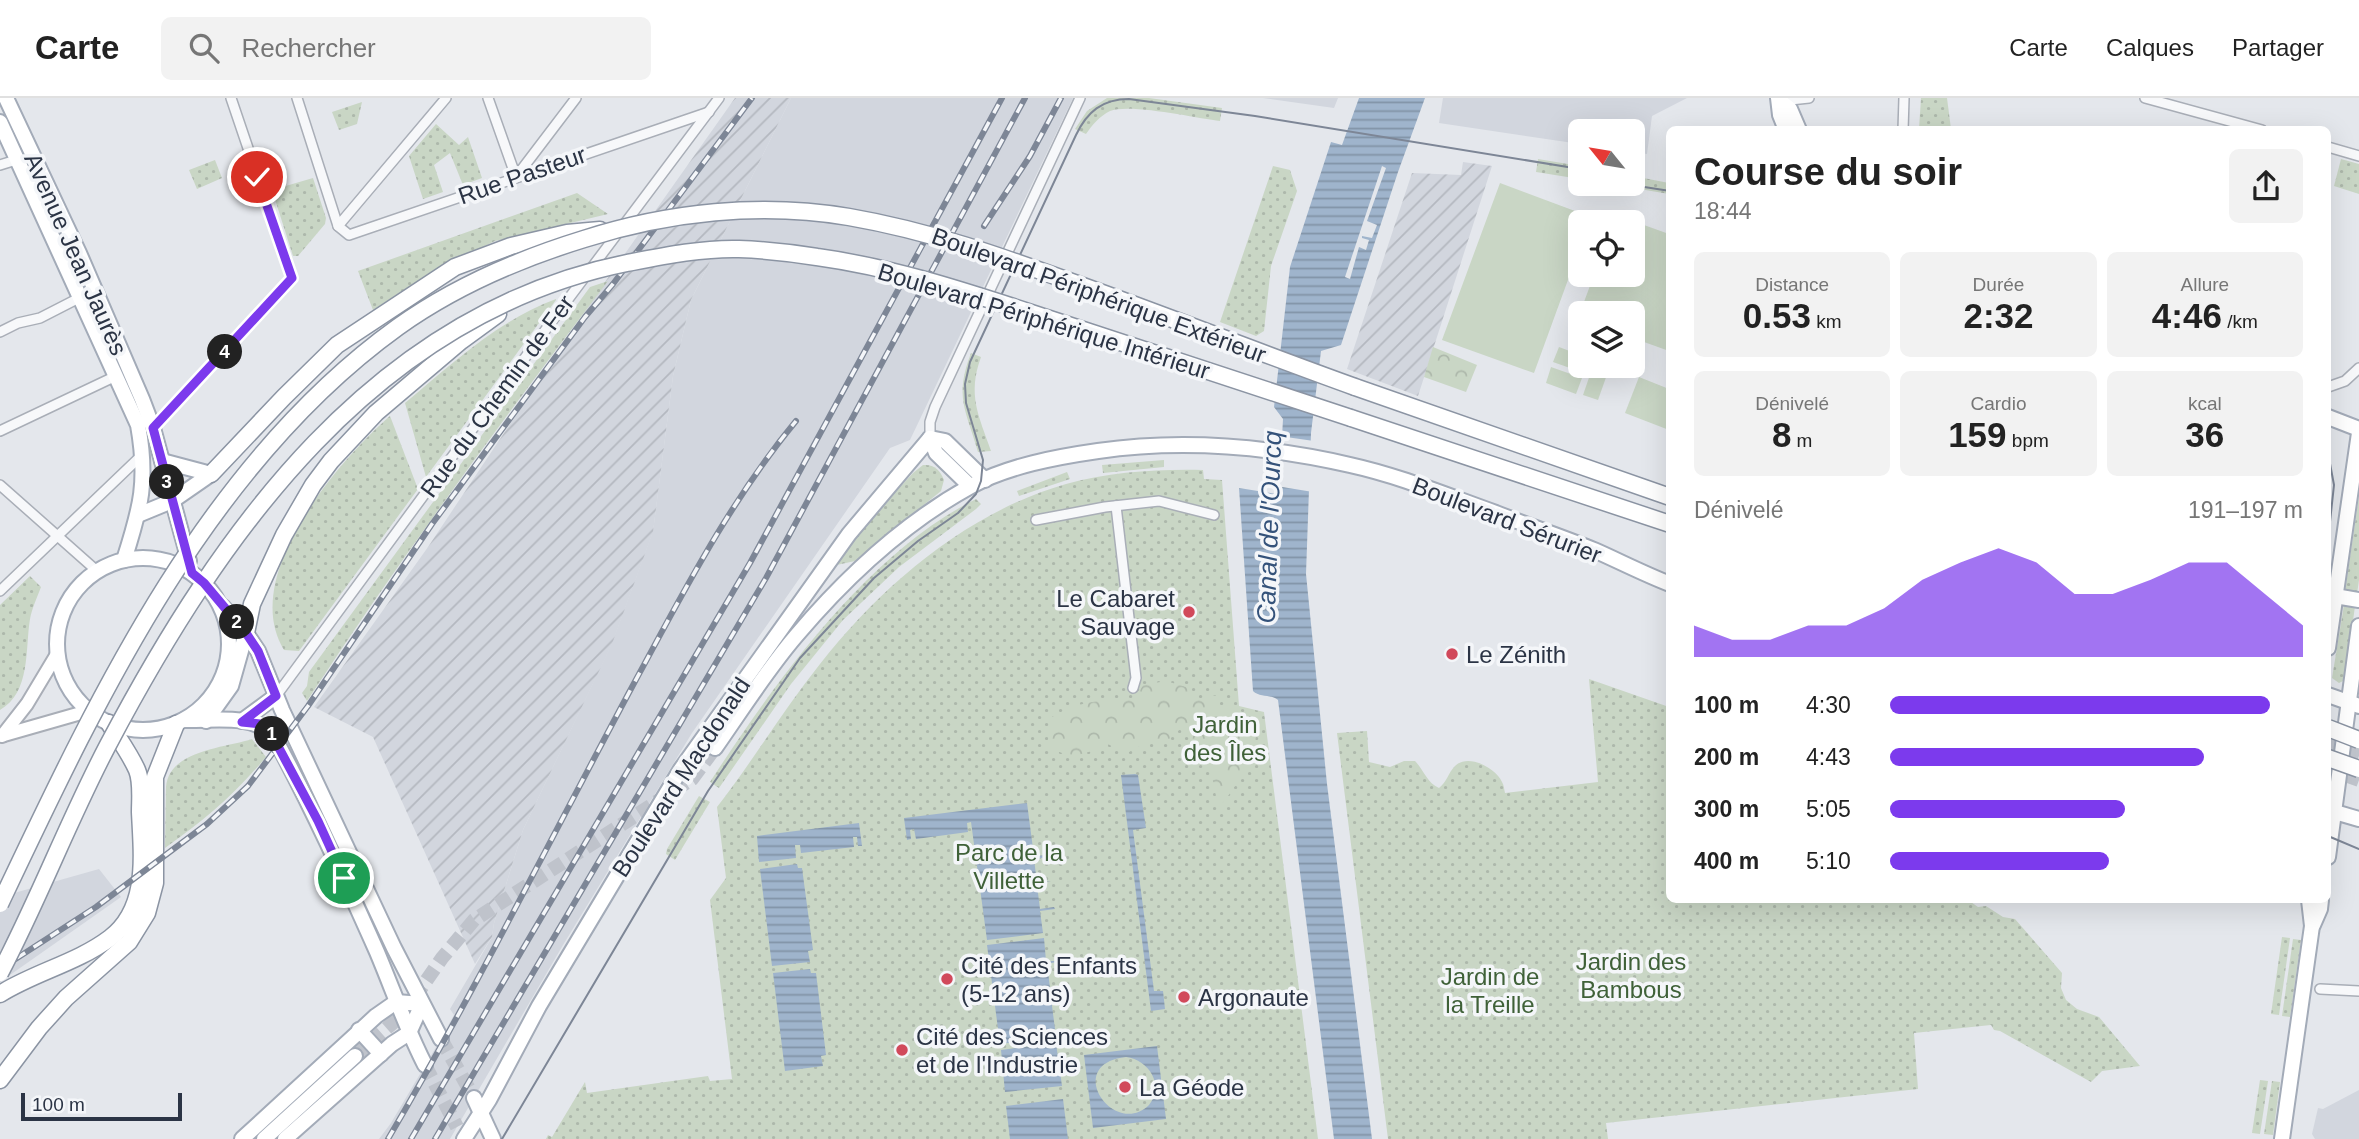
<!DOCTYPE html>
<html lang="fr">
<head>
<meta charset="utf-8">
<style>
  :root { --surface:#fff; --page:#f2f2f2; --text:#222; --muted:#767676; --line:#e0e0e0; --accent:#7c3aed }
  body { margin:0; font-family:Helvetica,sans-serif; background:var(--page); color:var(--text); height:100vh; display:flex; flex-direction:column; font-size:26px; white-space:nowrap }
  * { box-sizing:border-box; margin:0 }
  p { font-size:23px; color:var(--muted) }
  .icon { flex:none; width:38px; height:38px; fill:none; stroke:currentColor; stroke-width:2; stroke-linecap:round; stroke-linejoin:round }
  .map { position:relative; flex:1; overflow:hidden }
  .details { position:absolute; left:1666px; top:28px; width:665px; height:777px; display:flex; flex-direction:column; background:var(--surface); border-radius:10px; box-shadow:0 7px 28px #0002 }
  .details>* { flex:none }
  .needle { width:46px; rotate:300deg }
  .buttons { position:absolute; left:1568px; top:21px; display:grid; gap:14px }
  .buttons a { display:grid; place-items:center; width:77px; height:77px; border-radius:10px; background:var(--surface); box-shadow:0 7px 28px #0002; font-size:35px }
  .scale { position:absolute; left:21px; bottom:18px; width:161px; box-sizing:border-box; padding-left:7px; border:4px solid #2b3445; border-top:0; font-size:19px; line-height:24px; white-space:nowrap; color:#2b3445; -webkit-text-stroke:5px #f4f6f9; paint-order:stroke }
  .pin { position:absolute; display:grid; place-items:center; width:60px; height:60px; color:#fff; margin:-30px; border:4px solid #fff; border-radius:50%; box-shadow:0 2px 7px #0007 }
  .km { position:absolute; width:35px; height:35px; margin:-18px; border-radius:50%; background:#222; color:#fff; font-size:19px; line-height:35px; text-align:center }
  .round { display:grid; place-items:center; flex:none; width:74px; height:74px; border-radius:10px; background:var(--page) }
  .head { display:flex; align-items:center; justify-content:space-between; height:119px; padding:0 28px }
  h1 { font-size:38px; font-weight:600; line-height:52px }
  .stats { display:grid; grid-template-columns:repeat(3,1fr); gap:10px; height:119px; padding:7px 28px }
  .stats div { display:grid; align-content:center; border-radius:10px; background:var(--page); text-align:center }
  .stats b { font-size:35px; font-weight:600 }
  .stats small { font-size:19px; font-weight:400 }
  .stats p { font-size:19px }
  .chart { height:196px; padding:14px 28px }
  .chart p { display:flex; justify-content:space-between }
  .chart svg { width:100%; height:126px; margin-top:7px; fill:var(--accent); opacity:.7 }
  ul { padding:0 28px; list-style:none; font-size:23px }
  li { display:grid; grid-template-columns:112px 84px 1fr; align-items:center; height:52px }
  li i { height:18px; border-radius:9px; background:var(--accent) }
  header { display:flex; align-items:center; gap:42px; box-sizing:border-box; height:98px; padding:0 35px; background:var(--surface); border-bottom:2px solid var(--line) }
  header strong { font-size:33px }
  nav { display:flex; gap:38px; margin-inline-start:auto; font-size:24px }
  .search { width:490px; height:63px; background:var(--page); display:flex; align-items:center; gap:18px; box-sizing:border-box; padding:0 24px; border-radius:10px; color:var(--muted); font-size:26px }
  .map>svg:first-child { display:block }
  .built { fill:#d2d6de }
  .industrial { fill:url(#industrial-furrows) }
  .green { fill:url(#green-dots) }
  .forest { fill:url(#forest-crowns) }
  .pitch { fill:#c9d6c5 }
  .water { fill:url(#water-rules); fill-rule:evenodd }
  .pier { fill:#e4e7ec }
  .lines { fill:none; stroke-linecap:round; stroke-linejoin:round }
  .primary-tunnel { stroke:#bfc3cb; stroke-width:14; stroke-dasharray:14 7; stroke-linecap:butt }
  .street-casing { stroke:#a9aeb7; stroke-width:12 }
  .secondary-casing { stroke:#a9aeb7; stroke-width:16 }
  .primary-casing { stroke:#a3abb8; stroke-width:18 }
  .highway-casing { stroke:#8b94a3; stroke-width:19 }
  .street { stroke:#f7f8fa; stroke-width:9 }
  .secondary { stroke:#fff; stroke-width:12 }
  .primary { stroke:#fff; stroke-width:14 }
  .highway { stroke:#fff; stroke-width:16 }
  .tram { stroke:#7d8696; stroke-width:2 }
  .rail-casing { stroke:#7d8696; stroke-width:6 }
  .rail { stroke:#f4f6f9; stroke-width:3.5; stroke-dasharray:10; stroke-linecap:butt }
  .highway-bridge-casing { stroke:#8b94a3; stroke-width:19; stroke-linecap:butt }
  .highway-bridge { stroke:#fff; stroke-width:16 }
  .route-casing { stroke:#fff; stroke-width:14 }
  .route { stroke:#7c3aed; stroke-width:9 }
  .poi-dot { fill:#d1495b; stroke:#f4f6f9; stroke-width:2.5 }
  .labels { text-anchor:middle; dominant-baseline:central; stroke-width:7; stroke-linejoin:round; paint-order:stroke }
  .street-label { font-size:24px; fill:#2b3445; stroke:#f4f6f9 }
  .poi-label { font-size:24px; fill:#2b3445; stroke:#f4f6f9; text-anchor:start }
  .park-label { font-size:24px; fill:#3f6138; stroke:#f4f6f9 }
  .water-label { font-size:26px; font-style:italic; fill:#34527a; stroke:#f4f6f9 }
</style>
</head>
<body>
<header>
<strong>Carte</strong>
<div class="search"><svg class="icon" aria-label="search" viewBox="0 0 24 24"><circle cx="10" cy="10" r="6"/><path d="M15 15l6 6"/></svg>Rechercher</div>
<nav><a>Carte</a><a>Calques</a><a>Partager</a></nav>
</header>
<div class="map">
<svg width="2359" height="1041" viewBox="0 0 2359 1041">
  <defs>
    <pattern id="industrial-furrows" width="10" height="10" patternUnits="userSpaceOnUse" patternTransform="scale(1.75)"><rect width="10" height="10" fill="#d2d6de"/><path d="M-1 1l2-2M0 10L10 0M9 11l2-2" fill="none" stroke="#b4b8c0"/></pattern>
    <pattern id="green-dots" width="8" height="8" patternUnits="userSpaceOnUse" patternTransform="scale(1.75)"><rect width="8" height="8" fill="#c9d6c5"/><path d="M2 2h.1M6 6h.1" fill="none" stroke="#adb8ab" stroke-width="1.8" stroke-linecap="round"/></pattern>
    <pattern id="forest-crowns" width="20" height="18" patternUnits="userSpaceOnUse" patternTransform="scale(1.75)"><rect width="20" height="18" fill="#c9d6c5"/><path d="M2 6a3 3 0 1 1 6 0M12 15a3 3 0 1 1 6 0" fill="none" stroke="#adb8ab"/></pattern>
    <pattern id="water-rules" width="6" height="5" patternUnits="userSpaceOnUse" patternTransform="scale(1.75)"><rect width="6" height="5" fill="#9fb4cc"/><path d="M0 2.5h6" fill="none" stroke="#8293a7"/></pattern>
  </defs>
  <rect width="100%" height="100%" fill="#e4e7ec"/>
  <g class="built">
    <path d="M791,0H1073L910,342L890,350L692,635L563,847L450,1041H379L391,1025L439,944L454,917L450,911L492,839L494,825L523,732L612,545L653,433L673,278L691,202Z"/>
    <path d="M1263,0H1338L1334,10Z"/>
    <path d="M1443,0H1687L1652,18L1647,56L1633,54V33H1580V46L1439,25Z"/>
    <path d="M99,771L121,799L0,884V799Z"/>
    <path d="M2359,992V1041H2315L2312,1036L2318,1010L2323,1011Z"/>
  </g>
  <g class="industrial">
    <path d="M735,0H791L691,202L673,278L653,434L612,546L523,732L494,825L492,839L475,866L373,639L314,609L428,449L600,191Z"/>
    <path d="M1463,64L1492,68L1418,298L1347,271L1412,75L1461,77Z"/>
  </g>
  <g class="green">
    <path d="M1107,0H1149L1222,10L1220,23C1196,20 1130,5 1110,13C1100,18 1092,27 1086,36L1075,31L1087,13Z"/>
    <path d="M1921,0H1947L1951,31H1919Z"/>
    <path d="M362,4L357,26L339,32L332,14Z"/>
    <path d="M436,26L459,47L468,39L482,80L463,87L450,55L434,67L443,94L423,101L409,58Z"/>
    <path d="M1538,61L1580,68V81L1536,74Z"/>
    <path d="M2341,61L2359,66V96L2334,88Z"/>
    <path d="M215,62L222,80L197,91L189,72Z"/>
    <path d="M1273,68L1290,72L1297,93L1271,168L1264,233L1256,238L1220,224Z"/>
    <path d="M1633,78L1669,85V96L1610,86H1633Z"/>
    <path d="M313,80L326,120L325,126L298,158H293L272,92Z"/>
    <path d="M577,95L608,116L495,143L433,173L373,212L358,173Z"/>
    <path d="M608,183C504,320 401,459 307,603L302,595L307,588L309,574L590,189Z"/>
    <path d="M556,201V202L426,379L405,305C453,265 497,223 556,201Z"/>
    <path d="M971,255L981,259C967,297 979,318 991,353L978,354C966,312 954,299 971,255Z"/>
    <path d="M390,318L418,391L299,553L284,552C239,479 337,364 390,318Z"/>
    <path d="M1164,362V369L1103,375L1102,367Z"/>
    <path d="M923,367C934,366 940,372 944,382L941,393L855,463L832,468L850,443L913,375Z"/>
    <path d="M1203,372L1204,381L1222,382L1239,608L1264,614L1318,1041H546L548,1037L552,1039L585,984L587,995L708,978L710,983L732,981L710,802L726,780L717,709C753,663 783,612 820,566C882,487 968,414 1066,386C1110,374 1157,371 1203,372Z"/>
    <path d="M1067,374L1070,381L1019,398L1017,393Z"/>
    <path d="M2359,398V482L2357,496L2345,494Z"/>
    <path d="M976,401L981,406L976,411L899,469L843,522L791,586L719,690L710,684C775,584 867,455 976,401Z"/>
    <path d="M30,478L41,489C37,500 32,510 30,521C25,551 31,594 0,612V507Z"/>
    <path d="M2344,507L2355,508L2345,582L2339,585L2332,580Z"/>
    <path d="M1589,581L1669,609L1670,802H1940L1952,805L1968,802L1978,809L1986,808L2003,819L2015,821L2062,875L2061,890L2066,902L2077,911L2099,919L2140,968L2102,973L2091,984L2000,933L1994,932L1991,927L1914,935L1918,991L1606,1025L1608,1041H1388L1337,635L1367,633L1369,664L1390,669L1404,663H1415C1424,672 1427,685 1439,690C1447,684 1448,675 1455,668C1468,655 1496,670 1502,684C1504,687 1504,691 1505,695L1598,684Z"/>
    <path d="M252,641L266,659C235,696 205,722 165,750L166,689C169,652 225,650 252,641Z"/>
    <path d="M699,698L710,704L675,762L666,756L667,751Z"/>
    <path d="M2282,839L2290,840L2279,917L2271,916Z"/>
    <path d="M2293,841L2301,842L2290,919L2282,918Z"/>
    <path d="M2260,982L2268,983L2260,1036L2252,1035Z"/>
    <path d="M2272,983L2280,984L2273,1037L2264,1036Z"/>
  </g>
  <g class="forest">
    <path d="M1433,249L1477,267L1466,294L1424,279Z"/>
    <path d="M1166,583L1186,589L1198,602L1209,597L1217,598L1219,608L1246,615C1249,619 1254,625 1255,630C1261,654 1232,694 1218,711C1212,673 1212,657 1180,631L1164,646H1144L1125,656L1108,646C1083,657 1073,662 1048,649L1049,621C1080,601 1101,603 1135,601L1143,587Z"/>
  </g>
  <g class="pitch">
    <path d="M1500,85L1591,119L1589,124H1580V149L1534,275L1442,242Z"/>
    <path d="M1616,117L1669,136V253L1633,240V215H1580V221L1578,220L1594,177H1633V124H1613Z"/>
    <path d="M1559,249L1580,257V268H1586L1584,275L1553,264Z"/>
    <path d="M1593,268L1609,271L1598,302L1583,297Z"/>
    <path d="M1551,269L1582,280L1576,296L1546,285Z"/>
    <path d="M1639,279L1669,291V332L1625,315Z"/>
  </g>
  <g class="water">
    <path d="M1359,0H1425L1398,74L1341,247L1321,253L1311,335L1306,476L1327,686L1372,1041H1334L1278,602C1272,596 1260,600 1253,593L1239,390L1276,396L1279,393L1283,321L1274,309L1290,169L1331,44L1342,47Z"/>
    <path d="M1135,676L1138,677L1146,730L1133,732L1154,893H1163L1165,911L1151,913L1121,677Z"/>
    <path d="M1027,705L1034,758L1048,757V759L1034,761L1037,785L1051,783L1037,787L1040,811L1054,809L1055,811L1040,813L1043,835L987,842L971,724L967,725L968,734L916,741L914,731L910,732L911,741L907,742L904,720Z"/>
    <path d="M859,725L862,748H858L857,739H853L854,749L801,755L800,747H795L796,760L759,764L757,738Z"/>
    <path d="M797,766L798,770H802L813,852L808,853L810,864L772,868L760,771Z"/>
    <path d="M1044,840L1046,863H1061L1047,866L1050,890L1065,889L1050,892L1056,939L1000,946L987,847Z"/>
    <path d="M810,871L811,875H816L826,957L821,958L823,968L785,973L773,875Z"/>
    <path d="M1056,945L1062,988L1005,994L1001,952Z"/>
    <path d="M1157,948L1166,1021L1093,1030L1084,957ZM1126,959C1149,962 1165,987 1149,1007C1114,1041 1062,966 1126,959Z"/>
    <path d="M1063,1001L1068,1041H1010L1006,1008Z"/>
  </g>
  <g class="pier">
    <path d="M1382,68L1386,70L1367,123L1377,127L1372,140L1362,138V140L1369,142L1366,152L1359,149L1350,181L1345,179Z"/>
    <path d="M1279,338L1314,343L1313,394L1276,388Z"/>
  </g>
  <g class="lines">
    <g class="primary-tunnel">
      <path d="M2328,646L2359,658"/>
      <path d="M2328,671L2359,682"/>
      <path d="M441,941L474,1000"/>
      <path d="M355,958L403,916L442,860L474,822L692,681L715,650"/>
      <path d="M425,967L457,1029"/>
    </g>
    <g class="street-casing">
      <g id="street">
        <path d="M297,0L338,128L349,137L709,14"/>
        <path d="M488,0L516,79"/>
        <path d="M2145,0L2262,32"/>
        <path d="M1781,3L1809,0"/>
        <path d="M1903,32L1904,0"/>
        <path d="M2328,49L2359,58"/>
        <path d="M0,67L16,62"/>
        <path d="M516,79L576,0"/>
        <path d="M338,128L446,0"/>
        <path d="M0,234L18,225L40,220L79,200"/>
        <path d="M2328,289L2345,283L2359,270"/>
        <path d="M151,332L292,180L231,0"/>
        <path d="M0,333L116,278"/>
        <path d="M930,340V324L935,309L1080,0"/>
        <path d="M0,387L97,473"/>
        <path d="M1116,408L1136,580L1133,590"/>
        <path d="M1036,422L1105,409L1159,403L1214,417"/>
        <path d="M0,493L142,357"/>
        <path d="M276,598L566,204L719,0"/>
        <path d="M2320,891L2359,893"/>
      </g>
    </g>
    <g class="secondary-casing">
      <g id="secondary">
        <path d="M4,637L88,613"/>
        <path d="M2,638L27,606L57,556"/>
      </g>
    </g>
    <g class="primary-casing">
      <g id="primary">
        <path d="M6,0L79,155L142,301L153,330L189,463"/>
        <path d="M1778,0L1780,17L1786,32"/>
        <path d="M1780,3L1790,11L1799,32"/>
        <path d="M0,24L138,327C148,383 141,409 124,462"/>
        <path d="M2328,319L2359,331"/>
        <path d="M930,340L945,343L985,382"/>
        <path d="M930,340L936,355L970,388"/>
        <path d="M162,363L211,376"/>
        <path d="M138,417L172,403L211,376"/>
        <circle cx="143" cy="546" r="86"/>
        <path d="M2335,498L2359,502"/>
        <path d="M223,509L246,535L258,553L282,612L394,850L441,941"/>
        <path d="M2328,550L2359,335"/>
        <path d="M2328,597L2359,608"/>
        <path d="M184,622C211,623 252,615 273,637C311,707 344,780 377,854C393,892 406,930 425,967"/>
        <path d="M206,623L231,588L246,535"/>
        <path d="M242,623L276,598"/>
        <path d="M715,650C741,613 766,573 796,538C845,480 904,425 971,388C1008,368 1056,359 1098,353C1181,341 1267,348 1350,367C1400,378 1448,398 1496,415C1529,428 1562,439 1594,452C1619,463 1644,476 1670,486"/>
        <path d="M2328,712L2359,721"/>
        <path d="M2328,759L2359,528"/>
        <path d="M2313,827L2320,811L2321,802"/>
        <path d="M359,932L381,956"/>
        <path d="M474,1000L493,1041"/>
        <path d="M242,1041L376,918L396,904L422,906"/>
        <path d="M264,1041L355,958"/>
        <path d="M285,1041L392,946L409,935L422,906"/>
        <path d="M464,1041L489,1002L539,908L681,671L849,436L930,340"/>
        <path d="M2282,1041L2312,828L2309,802"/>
      </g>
    </g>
    <g class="highway-casing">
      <g id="highway">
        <path d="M1355,289L1670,399"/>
        <path d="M1351,320L1670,426"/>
        <path d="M211,376L284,299L337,247L455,169L511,148L567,135L600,132"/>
        <path d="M246,535L252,506L284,437L313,387L331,363L376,315L461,243L498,216"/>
        <path d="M0,896C35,874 77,865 110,840C149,810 142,758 140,714C140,701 142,684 137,672C130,656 118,640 109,625"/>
        <path d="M0,982L39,930L66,900L129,844L147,815L155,785V679L176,626"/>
      </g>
    </g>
    <use href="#street" class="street"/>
    <use href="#secondary" class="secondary"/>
    <use href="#primary" class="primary"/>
    <use href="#highway" class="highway"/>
    <g class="tram">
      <path d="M1625,86L1670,93"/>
      <path d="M2328,355L2334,387L2328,442"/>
      <path d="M2328,738L2359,751"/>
      <path d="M502,1041L708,693L800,560L874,480L918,443L958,415L976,396L981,383L983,362L966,305L965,286L970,264L1076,37C1087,14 1102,1 1129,1L1255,18L1580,71"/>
    </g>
    <g class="rail-casing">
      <g id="rail">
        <path d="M984,128L1030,58L1061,0"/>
        <path d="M0,871L96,809L207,726L248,688L308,608L432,426L585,219L613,186L752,0"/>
        <path d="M388,1041C475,893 551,740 632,589C682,497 729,404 796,323"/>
        <path d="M411,1041L750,465L1002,0"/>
        <path d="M435,1041L766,480L1025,0"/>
      </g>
    </g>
    <use href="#rail" class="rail"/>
    <g class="highway-bridge-casing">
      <g id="highway-bridge">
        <path d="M2328,630L2359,642"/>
        <path d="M2328,660L2359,671"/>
        <path d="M0,806C98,599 206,367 398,229C454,189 519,161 584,141C668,114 761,104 849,119C930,133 1003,159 1080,187C1172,220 1263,256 1355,289"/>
        <path d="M0,875C39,801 69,721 108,647C221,433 374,216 627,165C663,158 702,150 739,151C765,152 792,155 817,159C898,170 976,197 1053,222C1152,255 1251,288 1351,320"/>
      </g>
    </g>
    <use href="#highway-bridge" class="highway-bridge"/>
  </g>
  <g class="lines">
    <g class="route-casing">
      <path id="route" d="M257,79L292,180L153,330L192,475L204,485L246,535L258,553L276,598L242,624L260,626L272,637L318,723L344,780"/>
    </g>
    <use href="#route" class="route"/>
  </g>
  <g class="poi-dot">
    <circle cx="1189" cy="514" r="7"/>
    <circle cx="1452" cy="556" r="7"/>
    <circle cx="947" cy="881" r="7"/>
    <circle cx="1184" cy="899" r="7"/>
    <circle cx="902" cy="952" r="7"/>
    <circle cx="1125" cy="989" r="7"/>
  </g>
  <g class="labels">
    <g class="street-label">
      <text transform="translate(522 77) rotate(-19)">Rue Pasteur</text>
      <text transform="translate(76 156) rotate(66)">Avenue Jean Jaurès</text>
      <text transform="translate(1099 197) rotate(20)">Boulevard Périphérique Extérieur</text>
      <text transform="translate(1044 223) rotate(17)">Boulevard Périphérique Intérieur</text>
      <text transform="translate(497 298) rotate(-54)">Rue du Chemin de Fer</text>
      <text transform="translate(1507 422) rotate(21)">Boulevard Sérurier</text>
      <text transform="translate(681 679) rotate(-57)">Boulevard Macdonald</text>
    </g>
    <g class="poi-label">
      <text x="1175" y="500" text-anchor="end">Le Cabaret<tspan x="1175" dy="28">Sauvage</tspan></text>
      <text x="1466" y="556">Le Zénith</text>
      <text x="961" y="867">Cité des Enfants<tspan x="961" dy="28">(5-12 ans)</tspan></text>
      <text x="1198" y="899">Argonaute</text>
      <text x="916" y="938">Cité des Sciences<tspan x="916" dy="28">et de l'Industrie</tspan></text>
      <text x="1139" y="989">La Géode</text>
    </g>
    <g class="park-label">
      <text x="1225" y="626">Jardin<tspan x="1225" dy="28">des Îles</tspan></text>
      <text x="1009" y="754">Parc de la<tspan x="1009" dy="28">Villette</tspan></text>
      <text x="1631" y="863">Jardin des<tspan x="1631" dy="28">Bambous</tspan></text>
      <text x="1490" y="878">Jardin de<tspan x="1490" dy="28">la Treille</tspan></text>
    </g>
    <g class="water-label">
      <text transform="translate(1269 429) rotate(-88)">Canal de l'Ourcq</text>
    </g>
  </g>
</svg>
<div class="buttons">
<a><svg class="needle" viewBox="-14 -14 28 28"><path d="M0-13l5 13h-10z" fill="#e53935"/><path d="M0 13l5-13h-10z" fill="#767676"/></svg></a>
<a><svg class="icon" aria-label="locate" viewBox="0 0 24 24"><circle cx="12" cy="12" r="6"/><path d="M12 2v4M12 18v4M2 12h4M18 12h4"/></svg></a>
<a><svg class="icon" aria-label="layers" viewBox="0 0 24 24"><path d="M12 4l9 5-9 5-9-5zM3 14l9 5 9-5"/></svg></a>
</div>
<div class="scale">100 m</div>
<div class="pin" style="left:344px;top:780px;background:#1e9e55"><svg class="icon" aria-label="arrive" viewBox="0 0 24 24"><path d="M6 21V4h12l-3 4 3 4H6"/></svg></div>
<div class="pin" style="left:257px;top:79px;background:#d93025"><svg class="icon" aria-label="check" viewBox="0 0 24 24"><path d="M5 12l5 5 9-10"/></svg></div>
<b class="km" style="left:272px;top:636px">1</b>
<b class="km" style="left:237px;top:524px">2</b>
<b class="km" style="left:167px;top:384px">3</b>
<b class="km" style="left:225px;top:254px">4</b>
<section class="details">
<div class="head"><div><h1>Course du soir</h1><p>18:44</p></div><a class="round"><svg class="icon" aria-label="share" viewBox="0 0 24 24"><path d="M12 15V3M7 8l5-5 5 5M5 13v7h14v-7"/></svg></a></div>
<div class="stats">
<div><p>Distance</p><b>0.53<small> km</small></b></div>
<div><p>Durée</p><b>2:32</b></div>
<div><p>Allure</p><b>4:46<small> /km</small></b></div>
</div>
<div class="stats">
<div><p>Dénivelé</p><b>8<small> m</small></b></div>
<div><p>Cardio</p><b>159<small> bpm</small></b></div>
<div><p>kcal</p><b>36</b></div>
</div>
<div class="chart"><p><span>Dénivelé</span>191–197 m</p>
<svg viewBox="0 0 160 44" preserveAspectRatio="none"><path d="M0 44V33L10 38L20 38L30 33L40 33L50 27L60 17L70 11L80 6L90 11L100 22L110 22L120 17L130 11L140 11L150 22L160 33V44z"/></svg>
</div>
<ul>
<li><b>100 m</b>4:30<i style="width:92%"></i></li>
<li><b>200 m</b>4:43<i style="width:76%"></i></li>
<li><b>300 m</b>5:05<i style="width:57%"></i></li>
<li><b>400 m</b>5:10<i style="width:53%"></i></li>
</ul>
</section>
</div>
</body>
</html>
